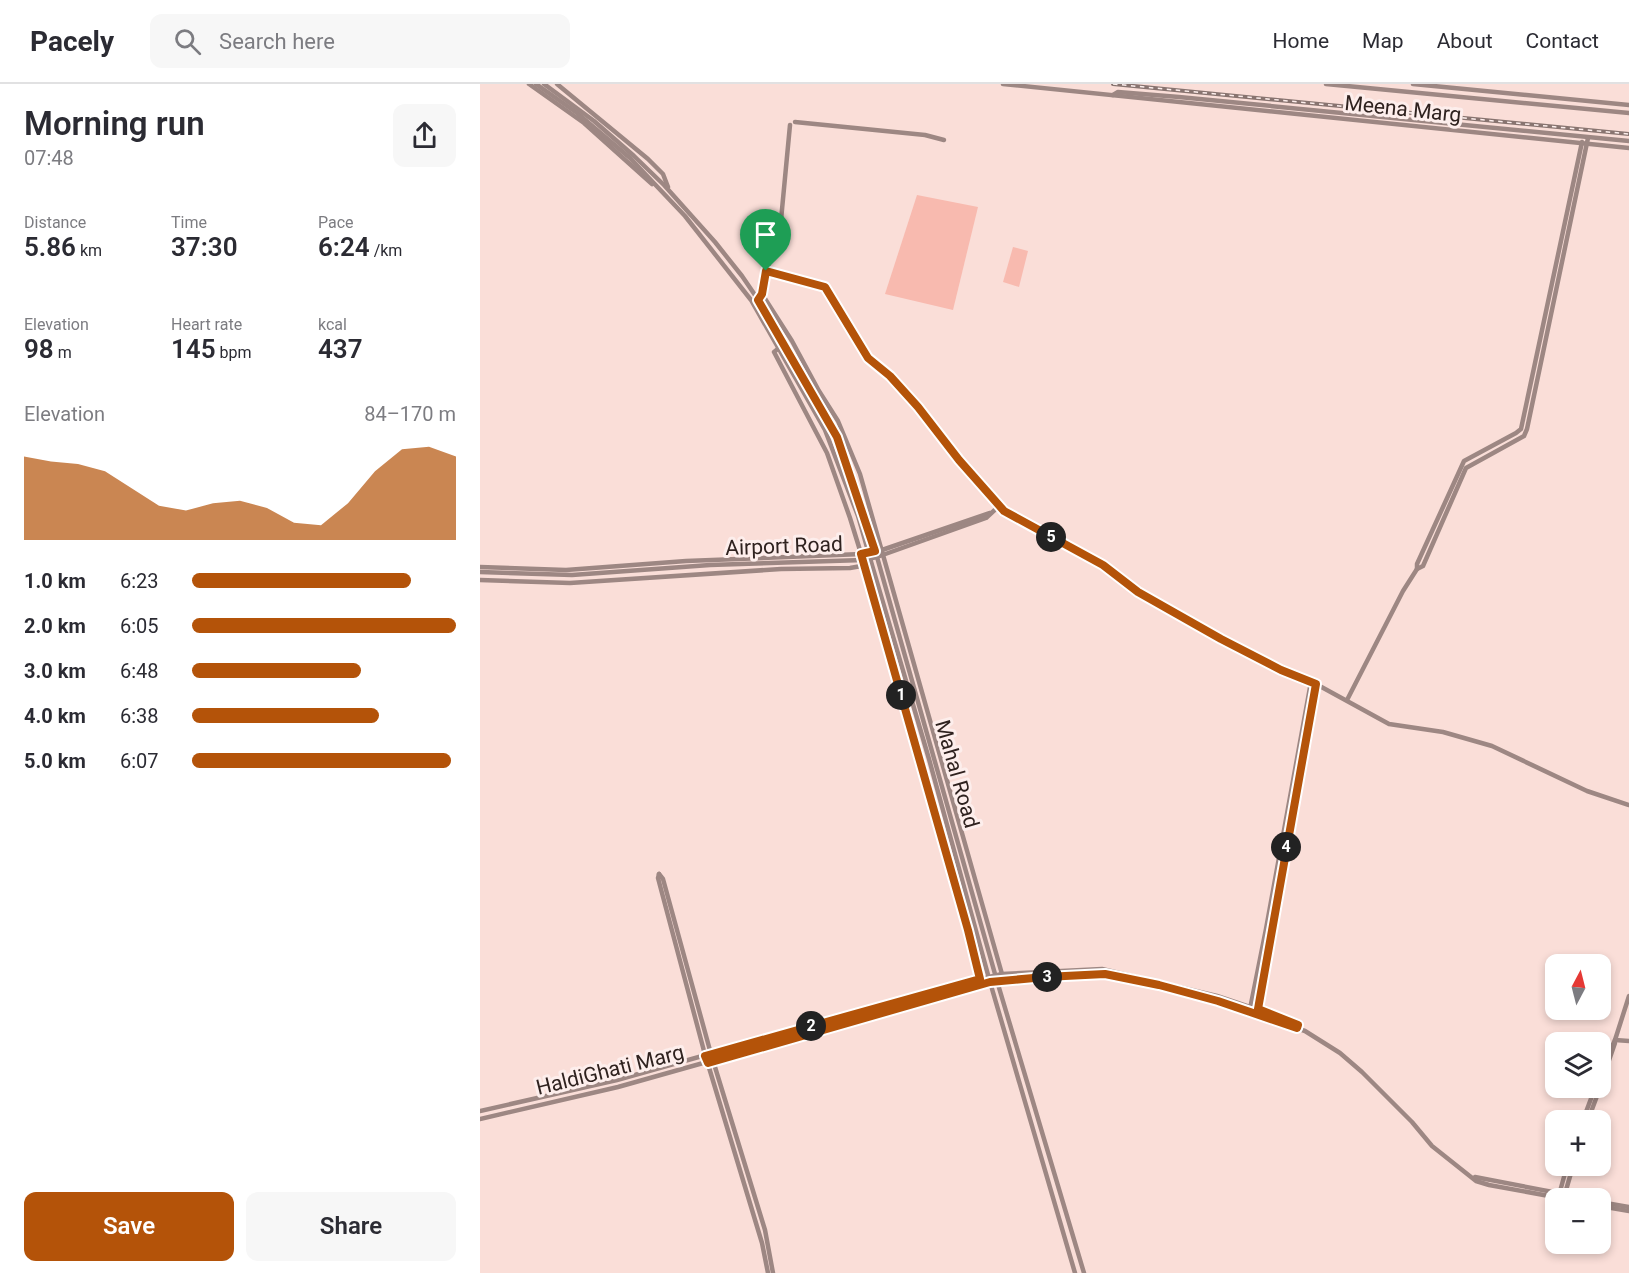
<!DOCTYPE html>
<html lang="en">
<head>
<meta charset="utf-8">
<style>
  :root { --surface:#fff; --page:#f7f7f7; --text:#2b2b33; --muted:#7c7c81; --line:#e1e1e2; --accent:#b45309 }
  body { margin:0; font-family:Roboto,sans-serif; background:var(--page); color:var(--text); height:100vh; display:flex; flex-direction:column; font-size:22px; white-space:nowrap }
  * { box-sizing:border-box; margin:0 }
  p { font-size:20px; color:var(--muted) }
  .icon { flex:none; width:33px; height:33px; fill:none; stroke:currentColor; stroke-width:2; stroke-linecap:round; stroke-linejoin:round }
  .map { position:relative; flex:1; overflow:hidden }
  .drawer { display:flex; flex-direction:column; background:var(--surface); width:480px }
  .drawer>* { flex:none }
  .needle { width:39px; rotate:7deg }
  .tools { position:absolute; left:1065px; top:870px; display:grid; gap:12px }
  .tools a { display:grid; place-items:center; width:66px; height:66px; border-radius:12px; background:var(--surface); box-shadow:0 3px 9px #0003; font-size:30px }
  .pin { position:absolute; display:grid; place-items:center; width:51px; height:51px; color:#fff; margin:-62px -26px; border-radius:50% 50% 50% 0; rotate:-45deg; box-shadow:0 0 6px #0007 }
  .pin .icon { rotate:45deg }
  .km { position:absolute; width:30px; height:30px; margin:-15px; border-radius:50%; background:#222; color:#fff; font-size:16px; line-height:30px; text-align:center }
  .round { display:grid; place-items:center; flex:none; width:63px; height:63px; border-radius:12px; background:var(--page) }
  .overview { display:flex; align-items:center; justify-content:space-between; height:102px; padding:0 24px }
  h1 { font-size:33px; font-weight:600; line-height:45px }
  .metrics { display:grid; grid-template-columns:repeat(3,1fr); gap:9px; height:102px; padding:6px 24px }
  .metrics div { display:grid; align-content:center }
  .metrics b { font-size:26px; font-weight:600 }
  .metrics small { font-size:16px; font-weight:400 }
  .metrics p { font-size:16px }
  .chart { height:168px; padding:12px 24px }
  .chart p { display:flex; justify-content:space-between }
  .chart svg { width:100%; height:108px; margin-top:6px; fill:var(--accent); opacity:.7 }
  .primary-button { display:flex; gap:12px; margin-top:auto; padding:12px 24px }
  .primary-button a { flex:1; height:69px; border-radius:12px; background:var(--accent); color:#fff; font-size:24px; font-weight:600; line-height:69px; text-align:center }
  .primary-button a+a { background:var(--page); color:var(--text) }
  ul { padding:0 24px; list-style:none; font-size:20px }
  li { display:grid; grid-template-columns:96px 72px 1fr; align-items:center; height:45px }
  li i { height:15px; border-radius:8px; background:var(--accent) }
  header { display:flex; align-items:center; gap:36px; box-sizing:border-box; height:84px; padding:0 30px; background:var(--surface); border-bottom:2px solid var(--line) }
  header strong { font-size:28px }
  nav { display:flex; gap:33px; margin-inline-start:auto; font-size:21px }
  .search { width:420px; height:54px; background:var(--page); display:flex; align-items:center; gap:15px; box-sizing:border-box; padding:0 21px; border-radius:12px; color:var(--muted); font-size:22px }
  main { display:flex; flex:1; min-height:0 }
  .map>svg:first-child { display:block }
  .green { fill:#f8baaf }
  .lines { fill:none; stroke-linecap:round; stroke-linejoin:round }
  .secondary { stroke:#9d8783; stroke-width:4.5 }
  .rail-casing { stroke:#887470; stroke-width:4 }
  .rail { stroke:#fdeeec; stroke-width:1.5; stroke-dasharray:4.5; stroke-linecap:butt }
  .route-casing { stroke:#fff; stroke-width:12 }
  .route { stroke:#b45309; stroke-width:8 }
  .labels { text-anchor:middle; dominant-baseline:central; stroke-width:6; stroke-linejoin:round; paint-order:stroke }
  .street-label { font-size:21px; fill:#2f221f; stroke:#fdeeec }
</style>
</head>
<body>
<header>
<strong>Pacely</strong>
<div class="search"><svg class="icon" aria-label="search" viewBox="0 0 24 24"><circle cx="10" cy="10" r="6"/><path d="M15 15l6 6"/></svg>Search here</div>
<nav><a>Home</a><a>Map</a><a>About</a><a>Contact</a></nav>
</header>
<main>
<section class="drawer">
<div class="overview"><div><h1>Morning run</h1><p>07:48</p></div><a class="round"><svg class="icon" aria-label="share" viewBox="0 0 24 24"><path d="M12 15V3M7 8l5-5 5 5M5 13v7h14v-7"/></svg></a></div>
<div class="metrics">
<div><p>Distance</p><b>5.86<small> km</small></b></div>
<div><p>Time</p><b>37:30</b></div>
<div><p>Pace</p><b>6:24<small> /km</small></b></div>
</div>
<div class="metrics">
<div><p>Elevation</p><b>98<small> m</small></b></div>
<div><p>Heart rate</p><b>145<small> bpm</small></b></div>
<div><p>kcal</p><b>437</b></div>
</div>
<div class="chart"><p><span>Elevation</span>84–170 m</p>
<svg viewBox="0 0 160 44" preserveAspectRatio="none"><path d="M0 44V10L10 12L20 13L30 16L40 23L50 30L60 32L70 29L80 28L90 31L100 37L110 38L120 29L130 16L140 7L150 6L160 10V44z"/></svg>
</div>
<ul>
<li><b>1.0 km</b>6:23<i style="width:83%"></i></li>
<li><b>2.0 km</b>6:05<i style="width:100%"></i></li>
<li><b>3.0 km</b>6:48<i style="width:64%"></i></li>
<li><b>4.0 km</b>6:38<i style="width:71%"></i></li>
<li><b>5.0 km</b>6:07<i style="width:98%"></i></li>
</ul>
<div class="primary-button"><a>Save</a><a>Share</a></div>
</section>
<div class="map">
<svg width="1149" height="1189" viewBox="0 0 1149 1189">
  <rect width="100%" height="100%" fill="#faded8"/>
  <g class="green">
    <path d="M437,111L498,123L473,226L405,210Z"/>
    <path d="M533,163L548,167L539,203L523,198Z"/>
  </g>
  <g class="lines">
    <g class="secondary">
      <path d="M49,0L104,39L172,100"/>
      <path d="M56,0L97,29L150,74L205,132L271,216L345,346L378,432L392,481L449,675L510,898L595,1189"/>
      <path d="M64,0L114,37L154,72L184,101L235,158L262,192L294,239L357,353L397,473L517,897L604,1189"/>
      <path d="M77,0L168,75L183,90L188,103"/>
      <path d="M523,0L1149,64"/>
      <path d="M846,0L1149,29"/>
      <path d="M933,0L1149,21"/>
      <path d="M633,11L638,8L699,13L1149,57"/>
      <path d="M315,38L445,51L464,56"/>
      <path d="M287,187L345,203L388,274L410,293L438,323L479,376L519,422"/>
      <path d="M282,210L312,257L339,307L358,337L380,390L522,890"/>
      <path d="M281,211L295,154L301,136L310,41"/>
      <path d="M299,264L294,268L347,369L370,434L383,476L488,846L500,895"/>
      <path d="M402,466L510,429"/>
      <path d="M0,483L86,486L206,477L382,470"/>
      <path d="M937,485V480L984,377L1036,349L1041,345L1102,58"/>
      <path d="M0,488L92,491L230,481L383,476L397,473L506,434L519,422L531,432L623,481L658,508L741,555L801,586L836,600L909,640L963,648L1012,662L1107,707L1149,721"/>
      <path d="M0,496L90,499L301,485L370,484L387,481"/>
      <path d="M867,616L923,507L937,485L943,482L986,384L1044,352L1047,345L1108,54"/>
      <path d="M179,790L183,795L231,970L285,1146L293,1189"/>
      <path d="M179,790L178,794L224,967L282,1159L288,1189"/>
      <path d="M770,925L786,845L831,598"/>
      <path d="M778,927L836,600"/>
      <path d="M1135,956L1149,957"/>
      <path d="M1120,990L1135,956L1149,912"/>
      <path d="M1120,1002L1135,959"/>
      <path d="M0,1027L137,996L475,901L522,890L622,885L737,912L800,933L820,942"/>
      <path d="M0,1035L138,1003L510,898L625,890L693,904L738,917L825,947L860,969L882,988L932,1038L952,1062L996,1097L1009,1101L1080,1114"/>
      <path d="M1103,1036L1115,1004"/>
      <path d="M1108,1036L1120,1004"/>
      <path d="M995,1093L1104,1114"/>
      <path d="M1079,1111L1087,1082"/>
      <path d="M1084,1113L1093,1082"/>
      <path d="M1120,1118L1149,1123"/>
      <path d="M1120,1122L1149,1127"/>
    </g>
    <g class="rail-casing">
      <path id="rail" d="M633,0L1149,50"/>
    </g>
    <use href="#rail" class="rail"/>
  </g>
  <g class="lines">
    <g class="route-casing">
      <path id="route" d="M286,187L345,203L388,274L410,292L438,323L479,376L524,427L623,481L658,508L741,555L801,586L836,600L778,925L818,941L817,944L738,917L679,901L625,890L565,893L510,898L228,979L225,972L500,895L488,846L381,470L395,467L357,353L278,216L282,210Z"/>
    </g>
    <use href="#route" class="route"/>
  </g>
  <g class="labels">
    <g class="street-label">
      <text transform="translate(923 25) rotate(6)">Meena Marg</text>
      <text transform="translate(304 462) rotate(-2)">Airport Road</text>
      <text transform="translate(477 690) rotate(74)">Mahal Road</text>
      <text transform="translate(130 986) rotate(-14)">HaldiGhati Marg</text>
    </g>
  </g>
</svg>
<div class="tools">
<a><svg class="needle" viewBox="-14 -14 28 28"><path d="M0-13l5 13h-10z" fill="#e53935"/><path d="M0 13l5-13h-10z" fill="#7c7c81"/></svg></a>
<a><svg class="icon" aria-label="layers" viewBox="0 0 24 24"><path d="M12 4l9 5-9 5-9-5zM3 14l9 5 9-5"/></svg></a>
<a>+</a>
<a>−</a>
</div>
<div class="pin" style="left:286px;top:187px;background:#1e9e55"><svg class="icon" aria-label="arrive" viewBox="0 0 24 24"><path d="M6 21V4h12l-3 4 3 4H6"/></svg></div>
<b class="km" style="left:421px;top:611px">1</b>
<b class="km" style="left:331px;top:942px">2</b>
<b class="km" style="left:567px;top:893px">3</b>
<b class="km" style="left:806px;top:763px">4</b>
<b class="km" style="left:571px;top:453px">5</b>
</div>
</main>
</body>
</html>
